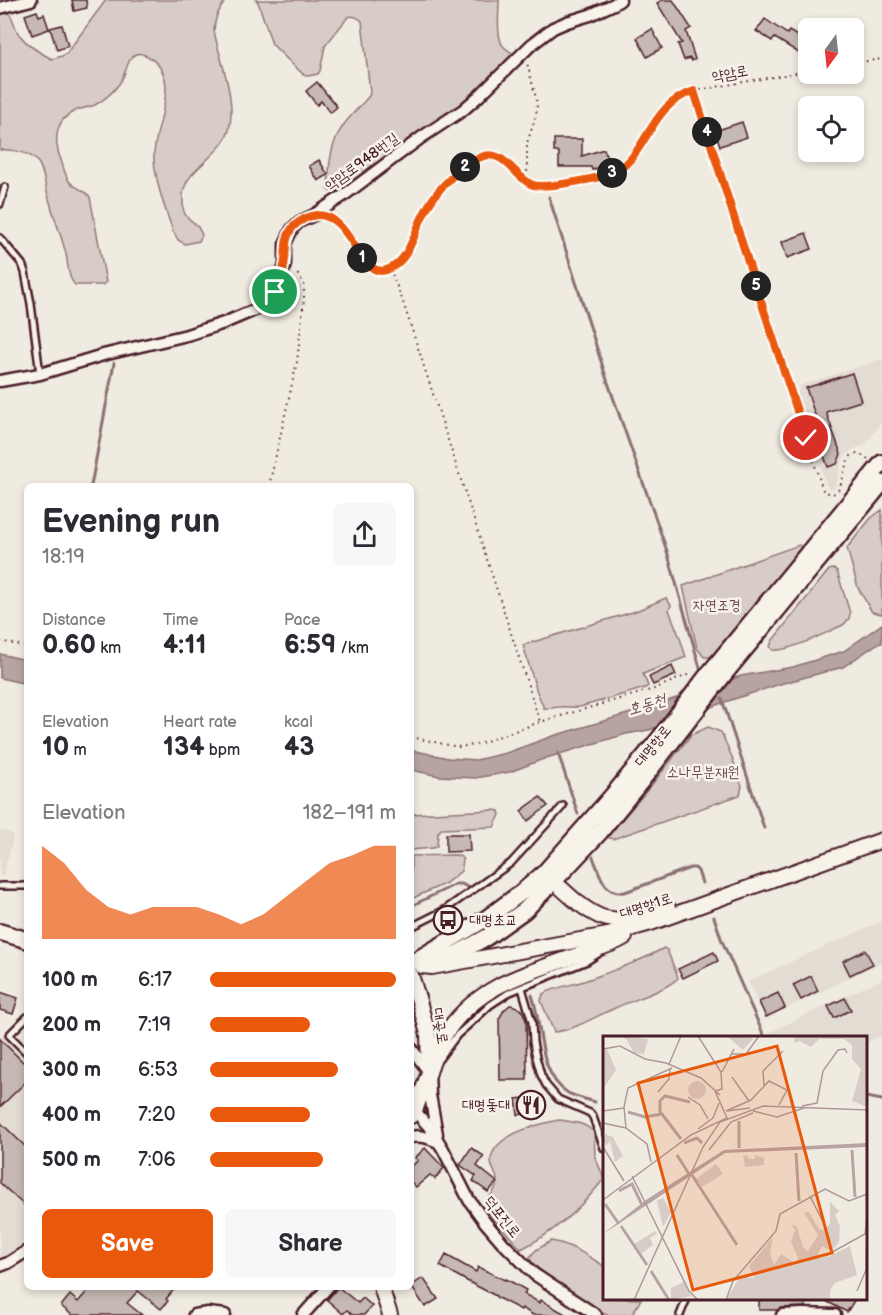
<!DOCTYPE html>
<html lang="en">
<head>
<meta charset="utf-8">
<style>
  :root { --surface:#fff; --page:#f7f7f7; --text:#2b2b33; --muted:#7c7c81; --accent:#ea580c }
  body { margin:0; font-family:"Balsamiq Sans","Poor Story",sans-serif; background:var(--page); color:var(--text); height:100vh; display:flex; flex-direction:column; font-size:22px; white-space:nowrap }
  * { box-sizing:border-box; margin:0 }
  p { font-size:20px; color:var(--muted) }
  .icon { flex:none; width:33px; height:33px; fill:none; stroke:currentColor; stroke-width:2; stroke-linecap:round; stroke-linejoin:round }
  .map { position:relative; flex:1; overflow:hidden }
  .side { position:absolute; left:24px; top:483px; width:390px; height:807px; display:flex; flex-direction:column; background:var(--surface); border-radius:9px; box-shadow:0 3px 9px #0003 }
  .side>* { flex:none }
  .needle { width:39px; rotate:195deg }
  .controls { position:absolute; left:798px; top:18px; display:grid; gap:12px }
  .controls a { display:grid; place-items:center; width:66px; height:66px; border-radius:9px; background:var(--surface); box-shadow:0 3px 9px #0003; font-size:30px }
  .pin { position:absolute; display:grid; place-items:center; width:51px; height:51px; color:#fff; margin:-26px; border:3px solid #fff; border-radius:50%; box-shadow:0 2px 6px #0007 }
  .km { position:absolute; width:30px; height:30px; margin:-15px; border-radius:50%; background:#222; color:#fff; font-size:16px; line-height:30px; text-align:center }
  .round { display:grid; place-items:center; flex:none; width:63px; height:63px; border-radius:9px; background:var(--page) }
  .summary { display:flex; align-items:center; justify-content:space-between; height:102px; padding:0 18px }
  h1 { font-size:33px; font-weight:600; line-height:45px }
  .metrics { display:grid; grid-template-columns:repeat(3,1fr); gap:9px; height:102px; padding:6px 18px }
  .metrics div { display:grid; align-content:center }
  .metrics b { font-size:26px; font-weight:600 }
  .metrics small { font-size:16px; font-weight:400 }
  .metrics p { font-size:16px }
  .chart { height:168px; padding:12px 18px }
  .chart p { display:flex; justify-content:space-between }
  .chart svg { width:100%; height:108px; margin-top:6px; fill:var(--accent); opacity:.7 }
  .primary-button { display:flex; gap:12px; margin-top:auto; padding:12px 18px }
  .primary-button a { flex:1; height:69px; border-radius:9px; background:var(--accent); color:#fff; font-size:24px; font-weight:600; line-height:69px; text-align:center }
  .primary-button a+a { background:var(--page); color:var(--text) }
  ul { padding:0 18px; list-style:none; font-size:20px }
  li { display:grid; grid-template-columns:96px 72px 1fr; align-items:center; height:45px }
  li i { height:15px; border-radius:8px; background:var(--accent) }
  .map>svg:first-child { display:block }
  .built { fill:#e3dcd2 }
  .green { fill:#d8cdc6; stroke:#917678; stroke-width:1.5 }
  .water { fill:#b7a4a2; stroke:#8b6f72; stroke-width:1.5 }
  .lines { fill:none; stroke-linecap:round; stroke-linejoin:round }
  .stream { stroke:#8b6f72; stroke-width:3 }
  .building { fill:#c6b8b3; stroke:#4a1f2b; stroke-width:1.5 }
  .service-casing { stroke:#4a1f2b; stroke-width:10 }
  .minor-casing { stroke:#4a1f2b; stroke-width:15 }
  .tertiary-casing { stroke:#4a1f2b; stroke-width:18 }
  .secondary-casing { stroke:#4a1f2b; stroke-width:20 }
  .path { stroke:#4a1f2b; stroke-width:2; stroke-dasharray:1.5 4.5; stroke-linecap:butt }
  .service { stroke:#f7f3e8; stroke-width:5 }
  .minor { stroke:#f7f3e8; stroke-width:10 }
  .tertiary { stroke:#f7f3e8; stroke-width:14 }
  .secondary { stroke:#f7f3e8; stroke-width:15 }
  .route-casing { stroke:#fff; stroke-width:12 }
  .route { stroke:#ea580c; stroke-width:8 }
  .labels { text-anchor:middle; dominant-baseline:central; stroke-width:5; stroke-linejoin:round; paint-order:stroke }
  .street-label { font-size:15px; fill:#4a1f2b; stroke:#f7f3e8 }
  .park-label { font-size:15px; fill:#6e4a52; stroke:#f7f3e8 }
  .poi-label { font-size:15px; fill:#4a1f2b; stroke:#f7f3e8; text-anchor:start }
  .water-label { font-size:16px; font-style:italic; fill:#704e55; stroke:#f7f3e8 }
  .inset-river { fill:none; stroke:#b7a4a2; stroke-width:3 }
  .inset-road { fill:none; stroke:#ae9998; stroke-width:1.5 }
  .view { fill:#e8590c; fill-opacity:0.15; stroke:#e8590c; stroke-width:3 }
  .inset-edge { fill:none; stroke:#4a1f2b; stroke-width:3 }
</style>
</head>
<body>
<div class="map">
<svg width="882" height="1315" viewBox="0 0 882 1315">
  <rect width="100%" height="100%" fill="#f0ebe0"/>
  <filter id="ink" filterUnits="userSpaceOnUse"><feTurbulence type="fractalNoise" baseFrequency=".0167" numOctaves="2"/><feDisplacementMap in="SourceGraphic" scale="12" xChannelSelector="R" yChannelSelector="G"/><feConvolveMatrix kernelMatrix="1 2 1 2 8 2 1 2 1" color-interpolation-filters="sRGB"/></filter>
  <g filter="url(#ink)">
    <g class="built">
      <path d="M882,359V421L867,443L862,446L852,450L847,454L842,461L836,486L834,489L831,490L828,488L825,482L797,393L801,385Z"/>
      <path d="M0,830L12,833L13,839L3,876H0Z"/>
      <path d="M882,921V962L765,1019L748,981Z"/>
      <path d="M882,979V1036L866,1043V1038L773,1037L770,1032Z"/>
      <path d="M0,1036L4,1037L27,1062V1243L0,1259Z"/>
    </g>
    <g class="green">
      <path d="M106,0H226C219,9 214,19 214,31C220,62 237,98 229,130C221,159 180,169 183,201C183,205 183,211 185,214C187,219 192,220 195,224C199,227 200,231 202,235L199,241L185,244L178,240L173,231C165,209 156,184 154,160C151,128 188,76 145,55C127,47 128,73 119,84C113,92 104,100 95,105C88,108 80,108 73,112C54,121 54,143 61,160C63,166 65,175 69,181C75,189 85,189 90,197L106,282L102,285H75C68,278 68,264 66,254C61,234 53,215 48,195C44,184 44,168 36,160C28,152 11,149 0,150V13H9C13,18 14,25 17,31C24,43 40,53 52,59L62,56L66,54Z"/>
      <path d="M256,0H499C499,12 496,36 503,46C506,49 511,52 515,55L471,98L357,179C349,184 339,193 329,191L328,188C329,172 329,156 335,141C341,124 357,110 369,96L370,92L362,21C357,17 353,15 348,17L325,46L320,71L318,74L308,76L304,75L292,64L272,44L258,2Z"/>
      <path d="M882,510V614L872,612L858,588L847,548L871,518Z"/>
      <path d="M799,545L803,549L716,654L710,657H704L697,648L683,586Z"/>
      <path d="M833,569L837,571L850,613L849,619L843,625C827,632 789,652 773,650L770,647L772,641L829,570Z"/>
      <path d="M666,598L671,605L669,610L680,638L686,657L643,674L648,686L645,688L580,707C573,708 566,706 559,707C553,707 550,709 544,708L537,692L523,645L636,611Z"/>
      <path d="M708,727L721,732L732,757L742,786L740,795L613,839L607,837L650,787L691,735Z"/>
      <path d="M494,810L499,811L500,815L494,827L441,829L438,833L437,846L433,848L411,850V814Z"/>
      <path d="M456,855L461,857L463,860L461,871L446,883L411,899V856Z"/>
      <path d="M664,948L667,950L677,975L678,978C665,991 632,1000 615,1008C596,1016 575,1030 554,1032L541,1001L543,994C556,987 571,985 584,981C612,971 639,962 664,948Z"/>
      <path d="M559,1120C573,1122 584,1122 594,1132L595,1157L602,1173L603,1180C580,1209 554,1233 521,1249L491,1216C480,1196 496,1197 497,1182C498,1174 490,1168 491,1160C493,1135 539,1124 559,1120Z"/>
      <path d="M551,1241C571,1244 588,1256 604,1266V1298L641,1299L632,1315H607L572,1294L547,1275L535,1266L529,1258L536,1250Z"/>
    </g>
    <g class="water">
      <path d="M882,624V643L877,644L843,667L780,684L722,703L649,730L626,734L546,758L510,772L475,778L439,776L411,770V750L448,758L476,760L506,753L553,736L641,710L741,676L793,667L844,651Z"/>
      <path d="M0,654L27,660V684L0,678Z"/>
    </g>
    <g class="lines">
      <g class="stream">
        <path d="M549,197L606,377L667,551L702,675"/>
        <path d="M91,486L114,363"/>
        <path d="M722,699L764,828"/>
        <path d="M558,753L578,814"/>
        <path d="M593,857C600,874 603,895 625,892L690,868H695L698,871L702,883"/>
        <path d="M411,906L456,884H462L467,887"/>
        <path d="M714,917L722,941L765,1038"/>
        <path d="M532,995C543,1025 537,1074 568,1093C576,1097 586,1099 595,1102"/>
        <path d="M866,1097L882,1100"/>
      </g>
    </g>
    <g class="building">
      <path d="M72,0H86L87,8L74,11Z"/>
      <path d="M662,0H673L691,28L686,31L695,59L692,61L690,58L684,60L678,44L682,43L657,3Z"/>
      <path d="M37,11L39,16L44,14L49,29L32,35L25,15Z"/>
      <path d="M765,19L787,34L789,31L806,41L799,53L775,38L772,41L756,31Z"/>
      <path d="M62,25L68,46L57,50L50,28Z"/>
      <path d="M652,29L662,48L647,57L637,38Z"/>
      <path d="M317,82L337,107L330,113L321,101L317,105L306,91Z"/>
      <path d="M742,122L747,137L720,146L715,131Z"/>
      <path d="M554,139H582V156L604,149L609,164L592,170L591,167H559V152H554Z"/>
      <path d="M319,160L328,175L318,181L309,166Z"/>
      <path d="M806,233L812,249L787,258L782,242Z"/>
      <path d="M852,373L861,401L826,412L841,454L837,464L828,467L813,426L818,424L806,388Z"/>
      <path d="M672,666L676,675L653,685L649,677Z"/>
      <path d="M540,797L548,806L528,821L521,811Z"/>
      <path d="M446,834H469L470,851L446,852Z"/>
      <path d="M865,950L873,964L850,975L843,961Z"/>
      <path d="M714,952L718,961L683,978L678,969Z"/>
      <path d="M811,976L818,991L801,1000L793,985Z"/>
      <path d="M0,992L18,998L13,1014L0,1010Z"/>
      <path d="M778,993L785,1008L766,1017L759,1002Z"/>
      <path d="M845,998L851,1010L834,1018L828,1006Z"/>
      <path d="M510,1005L515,1006L522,1010L526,1020L527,1080H500L499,1019L504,1010Z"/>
      <path d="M0,1039L27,1066V1081L0,1107Z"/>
      <path d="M543,1096L545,1111L518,1115L516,1099Z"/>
      <path d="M0,1122L27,1148V1208L0,1183Z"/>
      <path d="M425,1148L444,1168L435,1179L430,1175L416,1187L411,1182V1167L418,1160L415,1158Z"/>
      <path d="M471,1148L484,1156L477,1166L497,1182L488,1192L473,1181L476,1176L460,1165Z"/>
      <path d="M446,1255L476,1272L478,1267L505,1280L506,1279L526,1290L524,1294L540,1303L541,1300L567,1315H533L522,1308L521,1310L496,1297V1296L465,1280L440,1266Z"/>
      <path d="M423,1278L438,1299L425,1307L411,1286Z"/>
      <path d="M91,1287H176L166,1299L168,1301L161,1309L138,1291L127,1303L142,1315H72L61,1306L70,1295L78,1302Z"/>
      <path d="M338,1287L358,1303L363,1298L372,1306L364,1315H353L347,1310L343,1314L327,1300Z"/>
      <path d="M759,1299H806V1307L782,1308L777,1310H759Z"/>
      <path d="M822,1299H855L847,1312Z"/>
    </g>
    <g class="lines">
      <g class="service-casing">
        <g id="service">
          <path d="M0,204L5,187"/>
          <path d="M0,238L22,264L25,272L31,304L40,374"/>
          <path d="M0,886H27"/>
          <path d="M411,927L443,911L511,863L563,806"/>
          <path d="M522,988L532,1022L533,1042L536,1057L541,1075L546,1085L558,1099L590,1113L593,1117L604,1148"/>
          <path d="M27,1017L9,1035L27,1053"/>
          <path d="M439,1059L457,1035L474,1020L490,1005L510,992L587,961L598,954"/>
          <path d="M680,1315L687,1298"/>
        </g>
      </g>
      <g class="minor-casing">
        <g id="minor">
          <path d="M0,8L31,0"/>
          <path d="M0,381L40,374L103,355L187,335L224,323L257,309L269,299L280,283L285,264V244L292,229L299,222L314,215L343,196L422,137L463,110L479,96L531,45L553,28L567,22L590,15L614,4L620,0"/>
          <path d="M411,1048L429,1072L430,1095L437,1134"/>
          <path d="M415,1111L430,1128L443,1149L469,1200L485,1222L503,1243L534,1274L596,1315"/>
          <path d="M411,1137C421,1135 429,1138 438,1142"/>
          <path d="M0,1266L8,1263L27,1251"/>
          <path d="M194,1315L208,1313L225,1315"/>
          <path d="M303,1315L328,1287"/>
          <path d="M782,1315L802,1314L835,1315"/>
        </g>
      </g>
      <g class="tertiary-casing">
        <g id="tertiary">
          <path d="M547,875C563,889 579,907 599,916C619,925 649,915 668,908"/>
          <path d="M422,966L432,967L608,935L651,923L882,840"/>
          <path d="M411,975L419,1001L428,1034L429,1072L415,1111L411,1116"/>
          <path d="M429,1072C434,1058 439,1042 448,1030C480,984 528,973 578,955C593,950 611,946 625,937"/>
          <path d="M381,1287L390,1315"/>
        </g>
      </g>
      <g class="secondary-casing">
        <g id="secondary">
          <path d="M0,932L27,940"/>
          <path d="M424,961L456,954L487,937L525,910L554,881L600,832L642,780L726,672L882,483"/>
          <path d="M411,963L487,918L522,892L544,873L612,796L659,739L706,677L882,463"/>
        </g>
      </g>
      <g class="path">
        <path d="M854,63L882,59"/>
        <path d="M808,71L743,82L694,91L752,274L823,490C853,511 834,432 869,460"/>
        <path d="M527,182C540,189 554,184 568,183C585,181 608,179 622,168C628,163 632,157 637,150C654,125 663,101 694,91"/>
        <path d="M328,217C335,221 341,225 346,232C355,245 362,269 382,270C407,271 422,212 435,194C444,181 457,173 469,164C477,159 486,153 495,156C507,160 517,174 527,182V143L536,116L537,108L536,98L527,63"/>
        <path d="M390,269L402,299L540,722"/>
        <path d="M269,486L297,362L304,299V283L295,271"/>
        <path d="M0,641L27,647"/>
        <path d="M411,737L458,747L475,745L540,722L654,689L692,673"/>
      </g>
      <use href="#service" class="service"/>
      <use href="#minor" class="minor"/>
      <use href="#tertiary" class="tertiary"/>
      <use href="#secondary" class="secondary"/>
    </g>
  </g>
  <g class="lines" filter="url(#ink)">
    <g class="route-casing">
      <path id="route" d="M275,292C279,284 283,276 284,266C287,253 283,239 293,227C299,221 308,216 317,215C354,214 359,286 391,268C406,260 412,242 418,227C428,202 442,182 465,167C471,163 477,158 484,156C505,150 516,179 533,185C545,189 600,178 613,173C624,168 630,161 636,152C654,126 662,101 694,91L752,274L806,438"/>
    </g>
    <use href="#route" class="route"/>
  </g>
  <defs>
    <g id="bus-ring" transform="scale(1.5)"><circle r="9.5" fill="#f7f3e8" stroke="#4a1f2b" stroke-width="1.5"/><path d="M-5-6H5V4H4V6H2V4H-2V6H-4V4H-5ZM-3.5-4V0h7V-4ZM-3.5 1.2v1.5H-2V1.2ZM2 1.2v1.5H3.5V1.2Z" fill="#4a1f2b"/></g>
    <g id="restaurant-ring" transform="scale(1.5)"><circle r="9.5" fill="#f7f3e8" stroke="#4a1f2b" stroke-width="1.5"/><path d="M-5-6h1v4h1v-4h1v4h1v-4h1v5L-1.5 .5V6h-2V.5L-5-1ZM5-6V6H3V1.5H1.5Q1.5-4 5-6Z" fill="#4a1f2b"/></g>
  </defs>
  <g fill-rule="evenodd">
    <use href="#bus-ring" x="448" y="920"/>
    <use href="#restaurant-ring" x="531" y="1105"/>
  </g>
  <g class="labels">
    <g class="street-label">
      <text transform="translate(730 74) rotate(-11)">약암로</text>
      <text transform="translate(362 162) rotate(-36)">약암로948번길</text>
      <text transform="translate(653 746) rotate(-51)">대명항로</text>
      <text transform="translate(646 906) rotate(-18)">대명항1로</text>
      <text transform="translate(440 1026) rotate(81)">대곶로</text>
      <text transform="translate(502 1217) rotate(51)">덕포진로</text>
    </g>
    <g class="park-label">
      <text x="717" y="605">자연조경</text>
      <text x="703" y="772">소나무분재원</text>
    </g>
    <g class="poi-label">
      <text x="469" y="920">대명초교</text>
      <text x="510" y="1105" text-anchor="end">대명돛대</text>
    </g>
    <g class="water-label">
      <text transform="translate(647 705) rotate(-17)">호동천</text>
    </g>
  </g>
  <g transform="translate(603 1036)">
    <rect width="264" height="264" fill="#f0ebe0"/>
    <path d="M17,0L45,3L41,18L31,17L23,3ZM146,0L150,3L140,14L125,1ZM192,0H264V71L249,65L258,33L249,23V9L241,3H216L208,11L196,5L191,7ZM4,13L13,34L0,53V14ZM85 54a9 9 0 1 1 18 0a9 9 0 1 1-18 0ZM2,98L10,101L20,120L12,126L7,105L4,109L0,106ZM144,119L146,123H152V119L161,122V129L142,131L140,120ZM113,128L120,138L99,151L93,143ZM60,162L68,176L60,191L54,165ZM227,166L236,175L232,179L237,190L236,206L228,215L219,210L213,222L225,221L247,210L254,239L232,247L227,254V264L124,263L137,240L151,242L146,230L170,201L167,218L171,229L178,218L193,228L195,222L188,206L192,194L188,188L194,191L200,211L205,215L215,199L201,177L206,176L216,193L222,194L227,187ZM52,195L54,198L47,202L50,209L38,218L31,208ZM81,246L88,260L68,264V252Z" fill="#d8cdc6"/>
    <path d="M264,107L263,111L122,117L0,198L43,164L121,114Z" fill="#b7a4a2"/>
    <path class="inset-river" d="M25,76L42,81L59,78L78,103M57,78V65L62,60L87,66M136,85V112M81,107L94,102L99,107M249,114L252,161M193,117L196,165M74,119L86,138M89,139L134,209M16,155L29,148L39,169M2,168L16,188M18,190L44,229M48,235L66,264"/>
    <path class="inset-road" d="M95,0L118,36L119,54M0,13L17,10L42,23L63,27L98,42L117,59M128,18H143L156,0M66,28L78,0M119,36L131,13M129,41L146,65M161,49L160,35L180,15M55,56L66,43L67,33M85,61L97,69L105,83M199,70L214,67L220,35L235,14L242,13L244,17M0,75L21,72M123,75L148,64L166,45L184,54L176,69M124,75L147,72M150,75L174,81L201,72M0,87L23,92M95,93L110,82L116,67M0,111L21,145M106,114L128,86L150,77M48,126L44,108L23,92L21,71L25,52L69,32M29,140L86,255L95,264M207,160L221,188M0,164L88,99L124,82L112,55L119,53M222,220L262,198L264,181M254,255L263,234L264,198M31,264L100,111L117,86L160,70L264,74M123,264L130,245L173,195L177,178L222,153L246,165L264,158"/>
    <path class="view" d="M174,10L229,217L90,254L35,47Z"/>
    <rect width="264" height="264" class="inset-edge"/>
  </g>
</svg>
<div class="controls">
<a><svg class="needle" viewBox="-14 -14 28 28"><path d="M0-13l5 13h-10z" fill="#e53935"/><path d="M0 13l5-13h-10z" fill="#7c7c81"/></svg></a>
<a><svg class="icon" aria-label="locate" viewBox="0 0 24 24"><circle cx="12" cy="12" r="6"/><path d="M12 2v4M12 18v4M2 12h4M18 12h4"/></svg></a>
</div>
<div class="pin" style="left:275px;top:292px;background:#1e9e55"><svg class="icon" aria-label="arrive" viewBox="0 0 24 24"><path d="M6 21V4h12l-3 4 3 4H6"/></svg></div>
<div class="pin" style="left:806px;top:438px;background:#d93025"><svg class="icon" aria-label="check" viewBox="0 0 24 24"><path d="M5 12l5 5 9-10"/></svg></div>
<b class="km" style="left:362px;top:258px">1</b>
<b class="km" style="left:465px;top:167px">2</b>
<b class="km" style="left:612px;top:173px">3</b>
<b class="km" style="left:707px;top:132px">4</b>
<b class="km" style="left:756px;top:286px">5</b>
<section class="side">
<div class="summary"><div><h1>Evening run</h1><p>18:19</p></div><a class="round"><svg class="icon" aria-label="share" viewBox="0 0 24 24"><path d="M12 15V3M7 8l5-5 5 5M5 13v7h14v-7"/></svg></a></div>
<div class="metrics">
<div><p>Distance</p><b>0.60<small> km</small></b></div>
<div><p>Time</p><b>4:11</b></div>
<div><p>Pace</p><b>6:59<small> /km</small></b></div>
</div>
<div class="metrics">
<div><p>Elevation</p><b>10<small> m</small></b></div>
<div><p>Heart rate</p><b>134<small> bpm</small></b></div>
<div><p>kcal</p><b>43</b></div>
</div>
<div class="chart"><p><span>Elevation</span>182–191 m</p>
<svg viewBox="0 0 160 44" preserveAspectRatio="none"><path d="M0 44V6L10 13L20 24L30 31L40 34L50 31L60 31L70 31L80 34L90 38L100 34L110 27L120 20L130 13L140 10L150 6L160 6V44z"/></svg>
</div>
<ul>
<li><b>100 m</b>6:17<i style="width:100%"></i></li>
<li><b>200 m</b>7:19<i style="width:54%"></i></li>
<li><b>300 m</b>6:53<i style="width:69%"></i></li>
<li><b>400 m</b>7:20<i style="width:54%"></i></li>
<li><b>500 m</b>7:06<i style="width:61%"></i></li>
</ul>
<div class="primary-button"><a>Save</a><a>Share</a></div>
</section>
</div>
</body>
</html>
